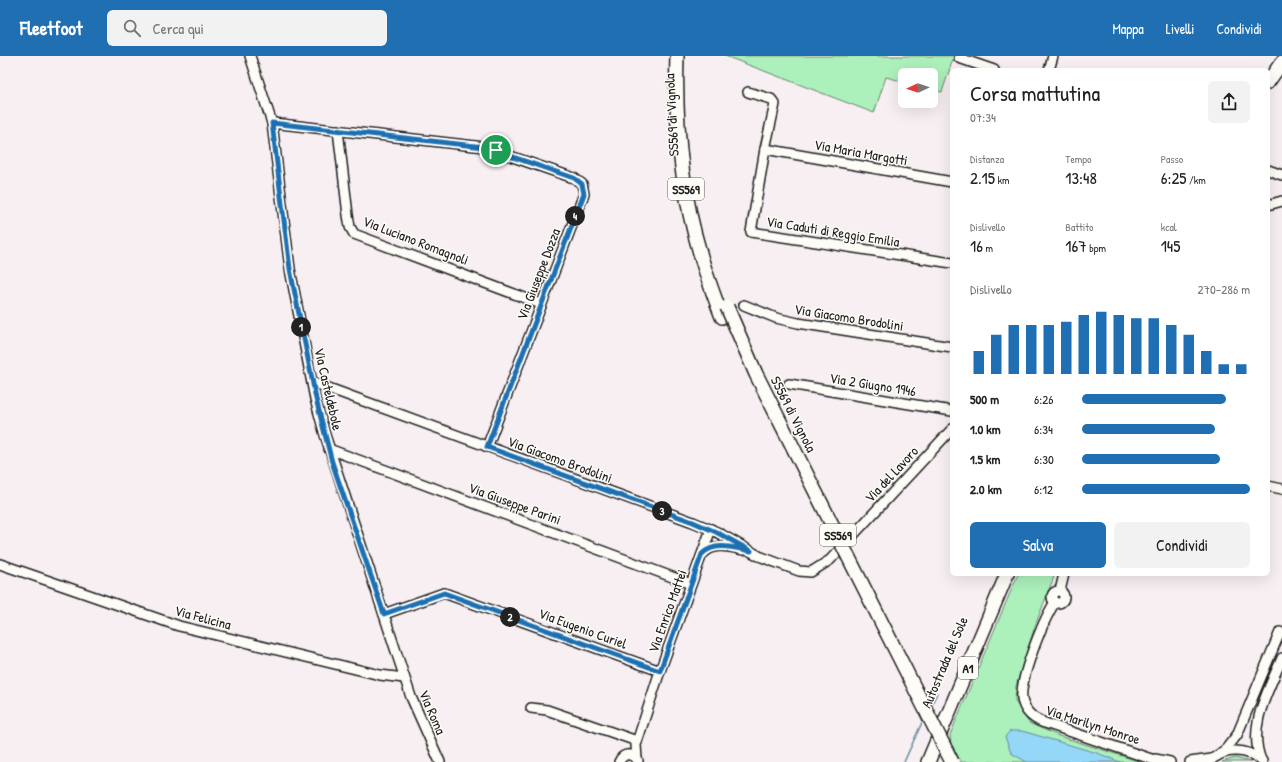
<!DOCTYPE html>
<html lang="it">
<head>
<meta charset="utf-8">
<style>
  :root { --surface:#fff; --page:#f2f2f2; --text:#222; --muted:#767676; --accent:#1f6fb2 }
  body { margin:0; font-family:"Patrick Hand",sans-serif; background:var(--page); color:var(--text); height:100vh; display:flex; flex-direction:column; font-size:15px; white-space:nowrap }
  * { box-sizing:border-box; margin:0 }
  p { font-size:13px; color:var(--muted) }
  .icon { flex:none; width:22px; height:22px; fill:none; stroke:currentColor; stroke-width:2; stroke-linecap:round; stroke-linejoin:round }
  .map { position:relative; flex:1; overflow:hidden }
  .side { position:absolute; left:950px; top:12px; width:320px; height:508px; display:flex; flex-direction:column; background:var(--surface); border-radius:6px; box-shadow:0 4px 16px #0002 }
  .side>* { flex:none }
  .needle { width:26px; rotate:266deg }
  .tools { position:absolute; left:898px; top:12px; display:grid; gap:8px }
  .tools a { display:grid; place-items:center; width:40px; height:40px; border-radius:6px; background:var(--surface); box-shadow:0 4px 16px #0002; font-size:20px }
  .pin { position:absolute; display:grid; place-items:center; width:34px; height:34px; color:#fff; margin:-17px; border:2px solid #fff; border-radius:50%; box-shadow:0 1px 4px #0007 }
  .km { position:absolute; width:20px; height:20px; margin:-10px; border-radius:50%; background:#222; color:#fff; font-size:11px; line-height:20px; text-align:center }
  .round { display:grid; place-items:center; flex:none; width:42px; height:42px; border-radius:6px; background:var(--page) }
  .headline { display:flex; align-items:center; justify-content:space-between; height:68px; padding:0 20px }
  h1 { font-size:22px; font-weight:600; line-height:30px }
  .stats { display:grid; grid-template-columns:repeat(3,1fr); gap:6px; height:68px; padding:4px 20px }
  .stats div { display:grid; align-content:center }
  .stats b { font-size:17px; font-weight:600 }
  .stats small { font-size:11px; font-weight:400 }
  .stats p { font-size:11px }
  .chart { height:112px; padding:8px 20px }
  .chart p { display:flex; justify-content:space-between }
  .chart svg { width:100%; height:72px; margin-top:4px; stroke:var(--accent); stroke-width:6 }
  .primary-button { display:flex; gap:8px; margin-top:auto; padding:8px 20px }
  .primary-button a { flex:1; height:46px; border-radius:6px; background:var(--accent); color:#fff; font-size:16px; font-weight:600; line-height:46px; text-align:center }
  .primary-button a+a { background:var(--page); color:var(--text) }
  ul { padding:0 20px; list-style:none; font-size:13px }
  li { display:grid; grid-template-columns:64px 48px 1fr; align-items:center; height:30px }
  li i { height:10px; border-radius:5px; background:var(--accent) }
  header { display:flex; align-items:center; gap:24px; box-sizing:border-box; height:56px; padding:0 20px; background:var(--accent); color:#fff }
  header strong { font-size:19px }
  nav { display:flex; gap:22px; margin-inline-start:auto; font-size:14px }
  .search { width:280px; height:36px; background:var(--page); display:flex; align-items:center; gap:10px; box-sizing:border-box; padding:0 14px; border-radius:6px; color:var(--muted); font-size:15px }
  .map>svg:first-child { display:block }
  .green { fill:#acf0bb; stroke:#64866c }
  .water { fill:#95d7f7; stroke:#658c9f }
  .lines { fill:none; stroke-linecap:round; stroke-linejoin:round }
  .stream { stroke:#658c9f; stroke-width:1.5 }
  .minor-casing { stroke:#1c1c1c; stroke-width:12 }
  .highway-casing { stroke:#1c1c1c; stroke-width:16 }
  .minor { stroke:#fdfcf7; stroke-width:9 }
  .highway { stroke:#fdfcf7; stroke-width:13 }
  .highway-bridge-casing { stroke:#1c1c1c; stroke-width:16; stroke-linecap:butt }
  .highway-bridge { stroke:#fdfcf7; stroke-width:13 }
  .route-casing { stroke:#fff; stroke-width:8 }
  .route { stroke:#1f6fb2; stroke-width:5 }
  .labels { text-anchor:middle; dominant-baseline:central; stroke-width:3; stroke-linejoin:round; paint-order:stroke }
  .shield { fill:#fdfcf7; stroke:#605f5e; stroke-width:1 }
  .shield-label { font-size:13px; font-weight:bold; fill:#1c1c1c }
  .street-label { font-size:14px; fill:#1c1c1c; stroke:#fdfcf7 }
</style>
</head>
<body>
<header>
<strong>Fleetfoot</strong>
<div class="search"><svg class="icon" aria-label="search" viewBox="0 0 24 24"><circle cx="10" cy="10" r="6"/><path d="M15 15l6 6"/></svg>Cerca qui</div>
<nav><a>Mappa</a><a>Livelli</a><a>Condividi</a></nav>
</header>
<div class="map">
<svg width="1282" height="706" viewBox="0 0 1282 706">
  <rect width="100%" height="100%" fill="#f8eff3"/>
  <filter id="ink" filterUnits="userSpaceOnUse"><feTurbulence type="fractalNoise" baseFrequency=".025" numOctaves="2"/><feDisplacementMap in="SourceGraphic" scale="8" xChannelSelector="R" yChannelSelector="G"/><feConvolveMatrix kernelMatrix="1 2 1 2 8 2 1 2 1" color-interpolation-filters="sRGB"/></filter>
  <g filter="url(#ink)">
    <g class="green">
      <path d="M725,0H954L942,36L931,33V19H905V26L886,21L874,57Z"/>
      <path d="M1018,518H1055L1035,570L1016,630L1015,645L1029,667L1059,680L1141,706H961L951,688L950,679Z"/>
      <path d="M1235,702L1251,706H1222Z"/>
    </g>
    <path class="water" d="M1010,675H1022L1097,697L1120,706H1027L1011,697L1005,681Z"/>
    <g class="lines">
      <g class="stream">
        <path d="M931,650L937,637"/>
        <path d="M904,706L924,662"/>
      </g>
      <g class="minor-casing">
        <g id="minor">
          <path d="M250,0L272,67L290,213L315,343L325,379L411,641L440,706"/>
          <path d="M959,2L994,14"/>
          <path d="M1049,14L1053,0"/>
          <path d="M748,36L771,43L775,48L765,93L751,176L952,207"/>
          <path d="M272,67L484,91L574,122L582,128L584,138L487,391"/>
          <path d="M338,74L348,159L350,171L354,178L541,248"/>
          <path d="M765,93L952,126"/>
          <path d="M1268,114L1282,119"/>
          <path d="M1268,149L1282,145"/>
          <path d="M744,249L776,262L798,267L952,291"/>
          <path d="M312,326L693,466L717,476L759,500L799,515L811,516L830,504L952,373"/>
          <path d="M789,328L952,355"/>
          <path d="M329,393L691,528"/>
          <path d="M1268,430L1282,433"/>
          <path d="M703,498C713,486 730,491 743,494"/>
          <path d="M0,508L179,570L380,619L404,622"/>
          <circle cx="1058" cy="541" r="6"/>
          <path d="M1060,535L1064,518"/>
          <path d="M1055,546C1044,563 1016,629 1023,647C1027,659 1037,665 1048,668L1160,706"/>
          <path d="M384,558L444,537L660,615"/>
          <path d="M531,652L547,654L637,685"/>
          <path d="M1217,700L1226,693L1237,679L1280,576"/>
          <path d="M637,703L636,689L660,615L711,473"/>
          <path d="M1155,703L1170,706"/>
          <path d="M1261,704C1247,670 1269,634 1282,602"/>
          <path d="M619,706C623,697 633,696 638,705"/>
          <path d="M1190,706L1212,703"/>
          <path d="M1209,706C1224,691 1247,692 1262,705"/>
        </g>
      </g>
      <g class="highway-casing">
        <g id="highway">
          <path d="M677,0C675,65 681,134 700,197C706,219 714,240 722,261"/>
          <path d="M1268,26L1282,6"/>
          <path d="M928,706L1007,518"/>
        </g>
      </g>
      <use href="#minor" class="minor"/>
      <use href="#highway" class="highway"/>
      <g class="highway-bridge-casing">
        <path id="highway-bridge" d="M727,251L756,318L952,706"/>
      </g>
      <use href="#highway-bridge" class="highway-bridge"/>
    </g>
  </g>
  <g class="lines" filter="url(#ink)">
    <g class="route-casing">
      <path id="route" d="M272,67L484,91L574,122L582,128L584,138L487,391L693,466L716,476L751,495C735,492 715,485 702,498L660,615L444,537L384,558L332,406L316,343L290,213Z"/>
    </g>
    <use href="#route" class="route"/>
  </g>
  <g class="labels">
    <g class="shield">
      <rect x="668" y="122" width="36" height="22" rx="3"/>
      <rect x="820" y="468" width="36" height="22" rx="3"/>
      <rect x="958" y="601" width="20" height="22" rx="3"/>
    </g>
    <g class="shield-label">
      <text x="686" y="133">SS569</text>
      <text x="838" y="479">SS569</text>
      <text x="968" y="612">A1</text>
    </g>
    <g class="street-label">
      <text transform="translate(671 59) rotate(-93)">SS569 di Vignola</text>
      <text transform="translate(861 96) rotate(10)">Via Maria Margotti</text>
      <text transform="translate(833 175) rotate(9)">Via Caduti di Reggio Emilia</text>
      <text transform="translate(416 184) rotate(21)">Via Luciano Romagnoli</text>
      <text transform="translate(538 218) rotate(-69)">Via Giuseppe Dozza</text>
      <text transform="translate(849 261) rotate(9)">Via Giacomo Brodolini</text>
      <text transform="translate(873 328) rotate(9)">Via 2 Giugno 1946</text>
      <text transform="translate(329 333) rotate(77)">Via Casteldebole</text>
      <text transform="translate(794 358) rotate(63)">SS569 di Vignola</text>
      <text transform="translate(560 403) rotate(20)">Via Giacomo Brodolini</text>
      <text transform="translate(891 418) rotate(-47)">Via del Lavoro</text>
      <text transform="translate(515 447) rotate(20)">Via Giuseppe Parini</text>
      <text transform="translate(667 555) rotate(-70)">Via Enrico Mattei</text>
      <text transform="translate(203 561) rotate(15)">Via Felicina</text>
      <text transform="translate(583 572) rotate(20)">Via Eugenio Curiel</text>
      <text transform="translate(944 606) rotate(-67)">Autostrada del Sole</text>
      <text transform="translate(433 656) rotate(67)">Via Roma</text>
      <text transform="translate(1093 668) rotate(18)">Via Marilyn Monroe</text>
    </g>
  </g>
</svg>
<div class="tools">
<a><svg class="needle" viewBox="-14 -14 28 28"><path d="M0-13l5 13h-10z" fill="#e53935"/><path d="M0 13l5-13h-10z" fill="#767676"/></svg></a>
</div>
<div class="pin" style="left:496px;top:94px;background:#1e9e55"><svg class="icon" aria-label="arrive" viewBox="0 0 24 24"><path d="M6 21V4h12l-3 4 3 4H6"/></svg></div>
<b class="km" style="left:301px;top:271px">1</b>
<b class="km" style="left:510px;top:561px">2</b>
<b class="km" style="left:662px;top:455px">3</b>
<b class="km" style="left:575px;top:160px">4</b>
<section class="side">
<div class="headline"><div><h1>Corsa mattutina</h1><p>07:34</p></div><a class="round"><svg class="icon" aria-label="share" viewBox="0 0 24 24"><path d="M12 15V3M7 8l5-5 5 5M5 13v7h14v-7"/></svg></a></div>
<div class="stats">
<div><p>Distanza</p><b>2.15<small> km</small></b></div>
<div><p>Tempo</p><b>13:48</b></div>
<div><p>Passo</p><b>6:25<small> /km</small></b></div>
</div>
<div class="stats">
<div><p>Dislivello</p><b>16<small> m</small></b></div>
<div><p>Battito</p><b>167<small> bpm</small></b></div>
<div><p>kcal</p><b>145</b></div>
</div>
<div class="chart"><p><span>Dislivello</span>270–286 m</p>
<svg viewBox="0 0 160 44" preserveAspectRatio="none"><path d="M5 44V30M15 44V20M25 44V14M35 44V14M45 44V14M55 44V12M65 44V8M75 44V6M85 44V8M95 44V10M105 44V10M115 44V14M125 44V20M135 44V30M145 44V38M155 44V38"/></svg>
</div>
<ul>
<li><b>500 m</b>6:26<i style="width:86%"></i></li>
<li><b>1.0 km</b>6:34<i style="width:79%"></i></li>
<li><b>1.5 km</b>6:30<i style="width:82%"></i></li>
<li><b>2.0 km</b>6:12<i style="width:100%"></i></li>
</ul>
<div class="primary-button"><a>Salva</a><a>Condividi</a></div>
</section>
</div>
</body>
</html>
